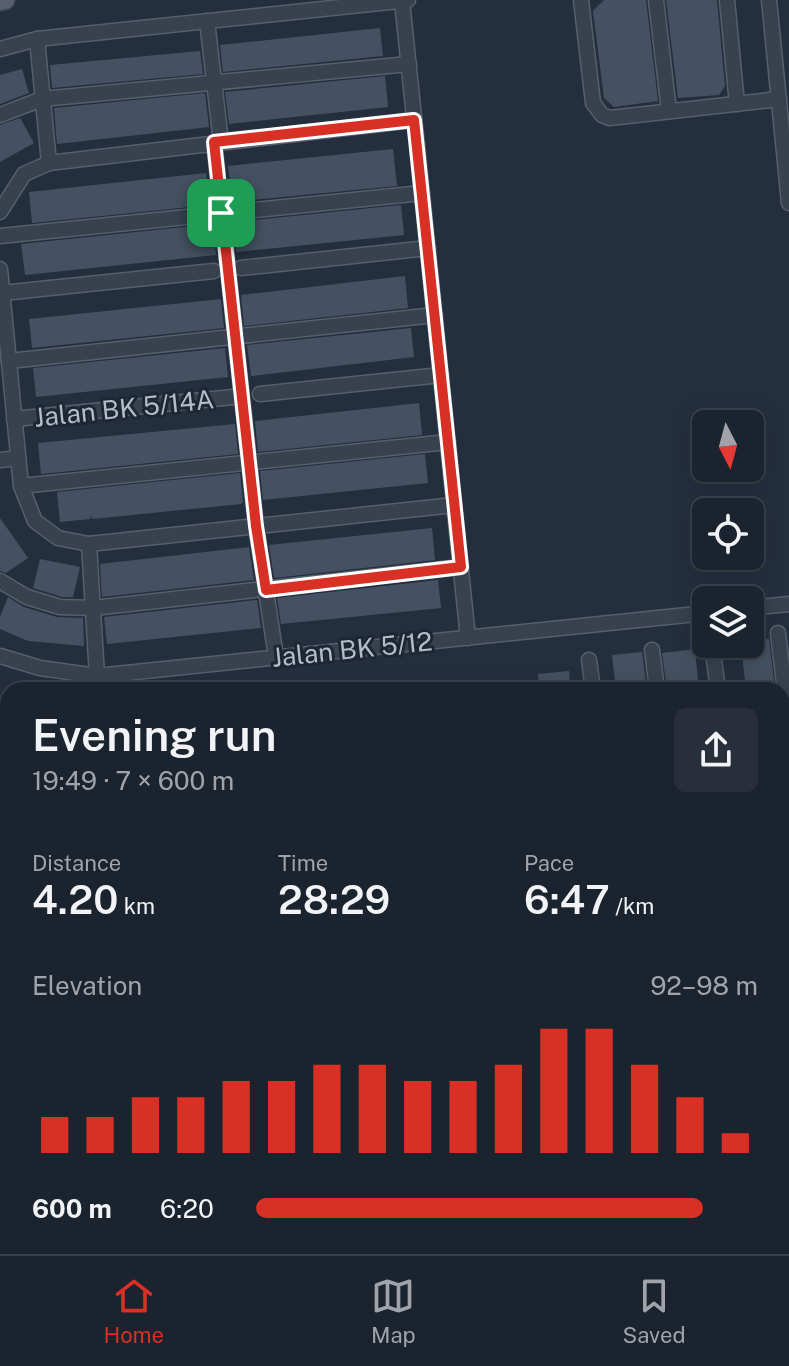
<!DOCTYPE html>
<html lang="en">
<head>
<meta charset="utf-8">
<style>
  :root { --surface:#1b232e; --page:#282f3a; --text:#f1f3f6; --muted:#a0a4aa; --line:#39404a; --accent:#d93025 }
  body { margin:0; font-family:"Public Sans",sans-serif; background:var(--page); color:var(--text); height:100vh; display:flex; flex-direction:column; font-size:30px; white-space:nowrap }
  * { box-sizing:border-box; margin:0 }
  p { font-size:26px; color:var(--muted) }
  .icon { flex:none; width:44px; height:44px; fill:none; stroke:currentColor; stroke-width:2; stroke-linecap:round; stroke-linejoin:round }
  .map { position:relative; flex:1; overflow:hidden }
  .details { position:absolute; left:0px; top:682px; width:790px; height:572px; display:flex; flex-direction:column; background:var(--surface); border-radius:24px 24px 0 0; box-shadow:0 4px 20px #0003,0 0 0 2px var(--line) }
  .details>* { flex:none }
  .needle { width:52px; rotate:174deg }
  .buttons { position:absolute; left:692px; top:410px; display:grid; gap:16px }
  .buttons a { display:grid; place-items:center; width:72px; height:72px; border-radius:12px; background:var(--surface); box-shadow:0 4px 20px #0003,0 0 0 2px var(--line); font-size:40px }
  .pin { position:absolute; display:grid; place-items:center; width:68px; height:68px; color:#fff; margin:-34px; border-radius:16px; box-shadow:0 4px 12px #0006 }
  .round { display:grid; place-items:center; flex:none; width:84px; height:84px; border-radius:12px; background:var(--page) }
  .overview { display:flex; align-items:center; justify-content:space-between; height:136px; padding:0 32px }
  h1 { font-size:44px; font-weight:600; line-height:60px }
  .stats { display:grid; grid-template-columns:repeat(3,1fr); gap:12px; height:136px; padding:8px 32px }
  .stats div { display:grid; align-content:center }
  .stats b { font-size:40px; font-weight:600 }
  .stats small { font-size:22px; font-weight:400 }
  .stats p { font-size:22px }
  .chart { height:224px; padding:16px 32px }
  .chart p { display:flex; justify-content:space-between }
  .chart svg { width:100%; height:144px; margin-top:8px; stroke:var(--accent); stroke-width:6 }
  ul { padding:0 32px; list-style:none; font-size:26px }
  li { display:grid; grid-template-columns:128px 96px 1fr; align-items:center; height:60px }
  li i { height:20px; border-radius:10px; background:var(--accent) }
  .tabs { display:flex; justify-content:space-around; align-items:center; height:112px; border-top:2px solid var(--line); background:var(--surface); font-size:22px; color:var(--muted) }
  .tabs a { display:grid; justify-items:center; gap:4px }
  .tabs .active { color:var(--accent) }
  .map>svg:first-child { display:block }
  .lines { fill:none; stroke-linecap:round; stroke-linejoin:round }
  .stream { stroke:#394c67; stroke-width:4 }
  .building { fill:#455162 }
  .minor-casing { stroke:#565f6c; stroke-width:17 }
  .major-casing { stroke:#414a57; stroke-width:21 }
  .minor { stroke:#38414e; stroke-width:14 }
  .major { stroke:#56606e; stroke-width:18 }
  .route-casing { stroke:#fff; stroke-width:16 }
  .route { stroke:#d93025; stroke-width:10 }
  .labels { text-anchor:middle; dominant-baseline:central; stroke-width:6; stroke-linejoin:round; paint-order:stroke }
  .street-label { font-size:26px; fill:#b4bcc9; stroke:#1d2633 }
</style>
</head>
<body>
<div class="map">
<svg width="789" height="1254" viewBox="0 0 789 1254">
  <rect width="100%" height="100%" fill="#242f3e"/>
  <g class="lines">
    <path class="stream" d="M782,1145L789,1144"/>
  </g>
  <g class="building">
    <path d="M604,0H646L658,101L614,107L604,98L593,11Z"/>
    <path d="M666,0H717L725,86L719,95L678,98Z"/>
    <path d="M380,28L383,56L223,72L220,45Z"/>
    <path d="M200,51L203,74L52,88L50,65Z"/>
    <path d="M22,69L29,93L0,104V75Z"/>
    <path d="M385,76L388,107L229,124L225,92Z"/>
    <path d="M205,93L209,127L57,144L54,108Z"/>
    <path d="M20,118L34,143L0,162V125Z"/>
    <path d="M393,149L397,186L232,202L228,166Z"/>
    <path d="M206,173L210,205L32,223L29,192Z"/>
    <path d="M401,205L404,235L236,252L233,222Z"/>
    <path d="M213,224L216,255L25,275L21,244Z"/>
    <path d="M405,276L408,308L244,326L241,295Z"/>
    <path d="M221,299L224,328L32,348L29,319Z"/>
    <path d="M411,328L414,357L251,376L247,345Z"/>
    <path d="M225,348L228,377L36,397L33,368Z"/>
    <path d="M419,403L422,435L258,452L255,421Z"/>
    <path d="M235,424L238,454L41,474L38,443Z"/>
    <path d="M425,454L428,483L263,500L260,471Z"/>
    <path d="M240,473L243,502L241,504L92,519L91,515L90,519L60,522L57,492Z"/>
    <path d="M0,518L28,558L6,573L0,571Z"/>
    <path d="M432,528L435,560L274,578L269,545Z"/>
    <path d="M249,547L254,580L102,597L100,564Z"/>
    <path d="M40,559L80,567L73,597H62L33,588Z"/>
    <path d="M438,580L441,608L281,624L277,598Z"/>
    <path d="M8,597L24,607L57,617L83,618L84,646L28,641L0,629V617Z"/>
    <path d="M257,600L261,628L107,644L104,617Z"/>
    <path d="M769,639L775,690H746L741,644H750V641Z"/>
    <path d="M695,649L699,690H667L662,653Z"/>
    <path d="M642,652L647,690H616L612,655Z"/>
    <path d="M569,671L570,690H539L538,674Z"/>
  </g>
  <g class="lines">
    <g class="minor-casing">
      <g id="minor">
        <path d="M581,0L593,103L602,115L610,118L779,99"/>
        <path d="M656,0L669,111"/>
        <path d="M727,0L737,104"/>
        <path d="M769,0L789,203"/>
        <path d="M402,1L468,638"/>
        <path d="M207,21L221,142"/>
        <path d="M37,39L49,163"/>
        <path d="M0,49L37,39L408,0"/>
        <path d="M0,115L42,99L409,64"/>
        <path d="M214,142L256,526L276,657"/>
        <path d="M0,212L24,174L49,163L414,120"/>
        <path d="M0,236L422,193"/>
        <path d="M241,268L428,248"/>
        <path d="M0,269L21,486L35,521L58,538L89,544L454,505"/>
        <path d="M2,293L214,271"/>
        <path d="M9,361L435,315"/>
        <path d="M260,394L441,375"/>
        <path d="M14,419L233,397"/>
        <path d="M0,460L18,458"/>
        <path d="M21,486L448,442"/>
        <path d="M89,544L97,676"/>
        <path d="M0,581L27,597L60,607L93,608L461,567"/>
        <path d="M750,608L789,604"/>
        <path d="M778,633L789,726"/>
        <path d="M712,645L718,690"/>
        <path d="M652,650L657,690"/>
        <path d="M0,656L40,668L97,676L706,613"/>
        <path d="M589,660L593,690"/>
        <path d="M529,689V690"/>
        <path d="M0,806L8,814"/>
        <path d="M782,863L789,862"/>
        <path d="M782,924L789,923"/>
        <path d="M782,990L789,989"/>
        <path d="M782,1049L789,1048"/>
        <path d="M0,1116L8,1125"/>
        <path d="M782,1119L789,1118"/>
        <path d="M782,1178H789"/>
        <path d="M782,1238L789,1237"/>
        <path d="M337,1246L344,1254"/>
        <path d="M558,1246L559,1254"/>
        <path d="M90,1254L98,1246"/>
        <path d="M646,1254L713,1246"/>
      </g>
    </g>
    <g class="major-casing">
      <g id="major">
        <path d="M0,1L5,0"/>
        <path d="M0,982L8,991"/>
        <path d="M0,1025L8,1034"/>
        <path d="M200,1246L207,1254"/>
        <path d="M248,1246L255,1254"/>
      </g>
    </g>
    <use href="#minor" class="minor"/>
    <use href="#major" class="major"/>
  </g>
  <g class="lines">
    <g class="route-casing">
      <path id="route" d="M414,120L461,567L266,590L256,526L214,142Z"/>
    </g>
    <use href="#route" class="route"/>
  </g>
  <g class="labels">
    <g class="street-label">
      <text transform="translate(124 408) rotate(-6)">Jalan BK 5/14A</text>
      <text transform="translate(352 649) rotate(-6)">Jalan BK 5/12</text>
    </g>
  </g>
</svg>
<div class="buttons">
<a><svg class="needle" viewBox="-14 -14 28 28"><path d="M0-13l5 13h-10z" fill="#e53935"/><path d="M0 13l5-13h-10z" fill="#a0a4aa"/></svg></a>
<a><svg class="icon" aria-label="locate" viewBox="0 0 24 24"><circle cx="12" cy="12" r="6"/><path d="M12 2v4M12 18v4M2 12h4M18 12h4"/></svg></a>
<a><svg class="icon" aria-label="layers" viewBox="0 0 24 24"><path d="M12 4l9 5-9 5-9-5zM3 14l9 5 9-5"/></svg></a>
</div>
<div class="pin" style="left:221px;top:213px;background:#1e9e55"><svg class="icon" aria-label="arrive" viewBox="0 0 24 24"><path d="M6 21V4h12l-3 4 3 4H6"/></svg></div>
<section class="details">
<div class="overview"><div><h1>Evening run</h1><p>19:49 · 7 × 600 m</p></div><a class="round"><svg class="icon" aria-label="share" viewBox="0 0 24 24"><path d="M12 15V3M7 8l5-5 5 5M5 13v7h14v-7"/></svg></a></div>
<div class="stats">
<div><p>Distance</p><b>4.20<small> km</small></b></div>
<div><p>Time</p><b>28:29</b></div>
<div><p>Pace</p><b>6:47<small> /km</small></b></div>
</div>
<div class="chart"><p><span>Elevation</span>92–98 m</p>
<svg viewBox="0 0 160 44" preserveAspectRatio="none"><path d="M5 44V33M15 44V33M25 44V27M35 44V27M45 44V22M55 44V22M65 44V17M75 44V17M85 44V22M95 44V22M105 44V17M115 44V6M125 44V6M135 44V17M145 44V27M155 44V38"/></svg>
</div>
<ul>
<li><b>600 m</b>6:20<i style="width:89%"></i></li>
</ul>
</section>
</div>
<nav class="tabs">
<a class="active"><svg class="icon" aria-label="home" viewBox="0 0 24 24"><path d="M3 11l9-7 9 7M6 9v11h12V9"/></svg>Home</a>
<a><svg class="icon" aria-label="map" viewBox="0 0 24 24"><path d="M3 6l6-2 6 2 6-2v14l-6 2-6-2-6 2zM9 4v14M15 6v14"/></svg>Map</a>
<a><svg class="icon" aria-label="saved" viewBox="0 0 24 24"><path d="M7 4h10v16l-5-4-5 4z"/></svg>Saved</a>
</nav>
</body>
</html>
